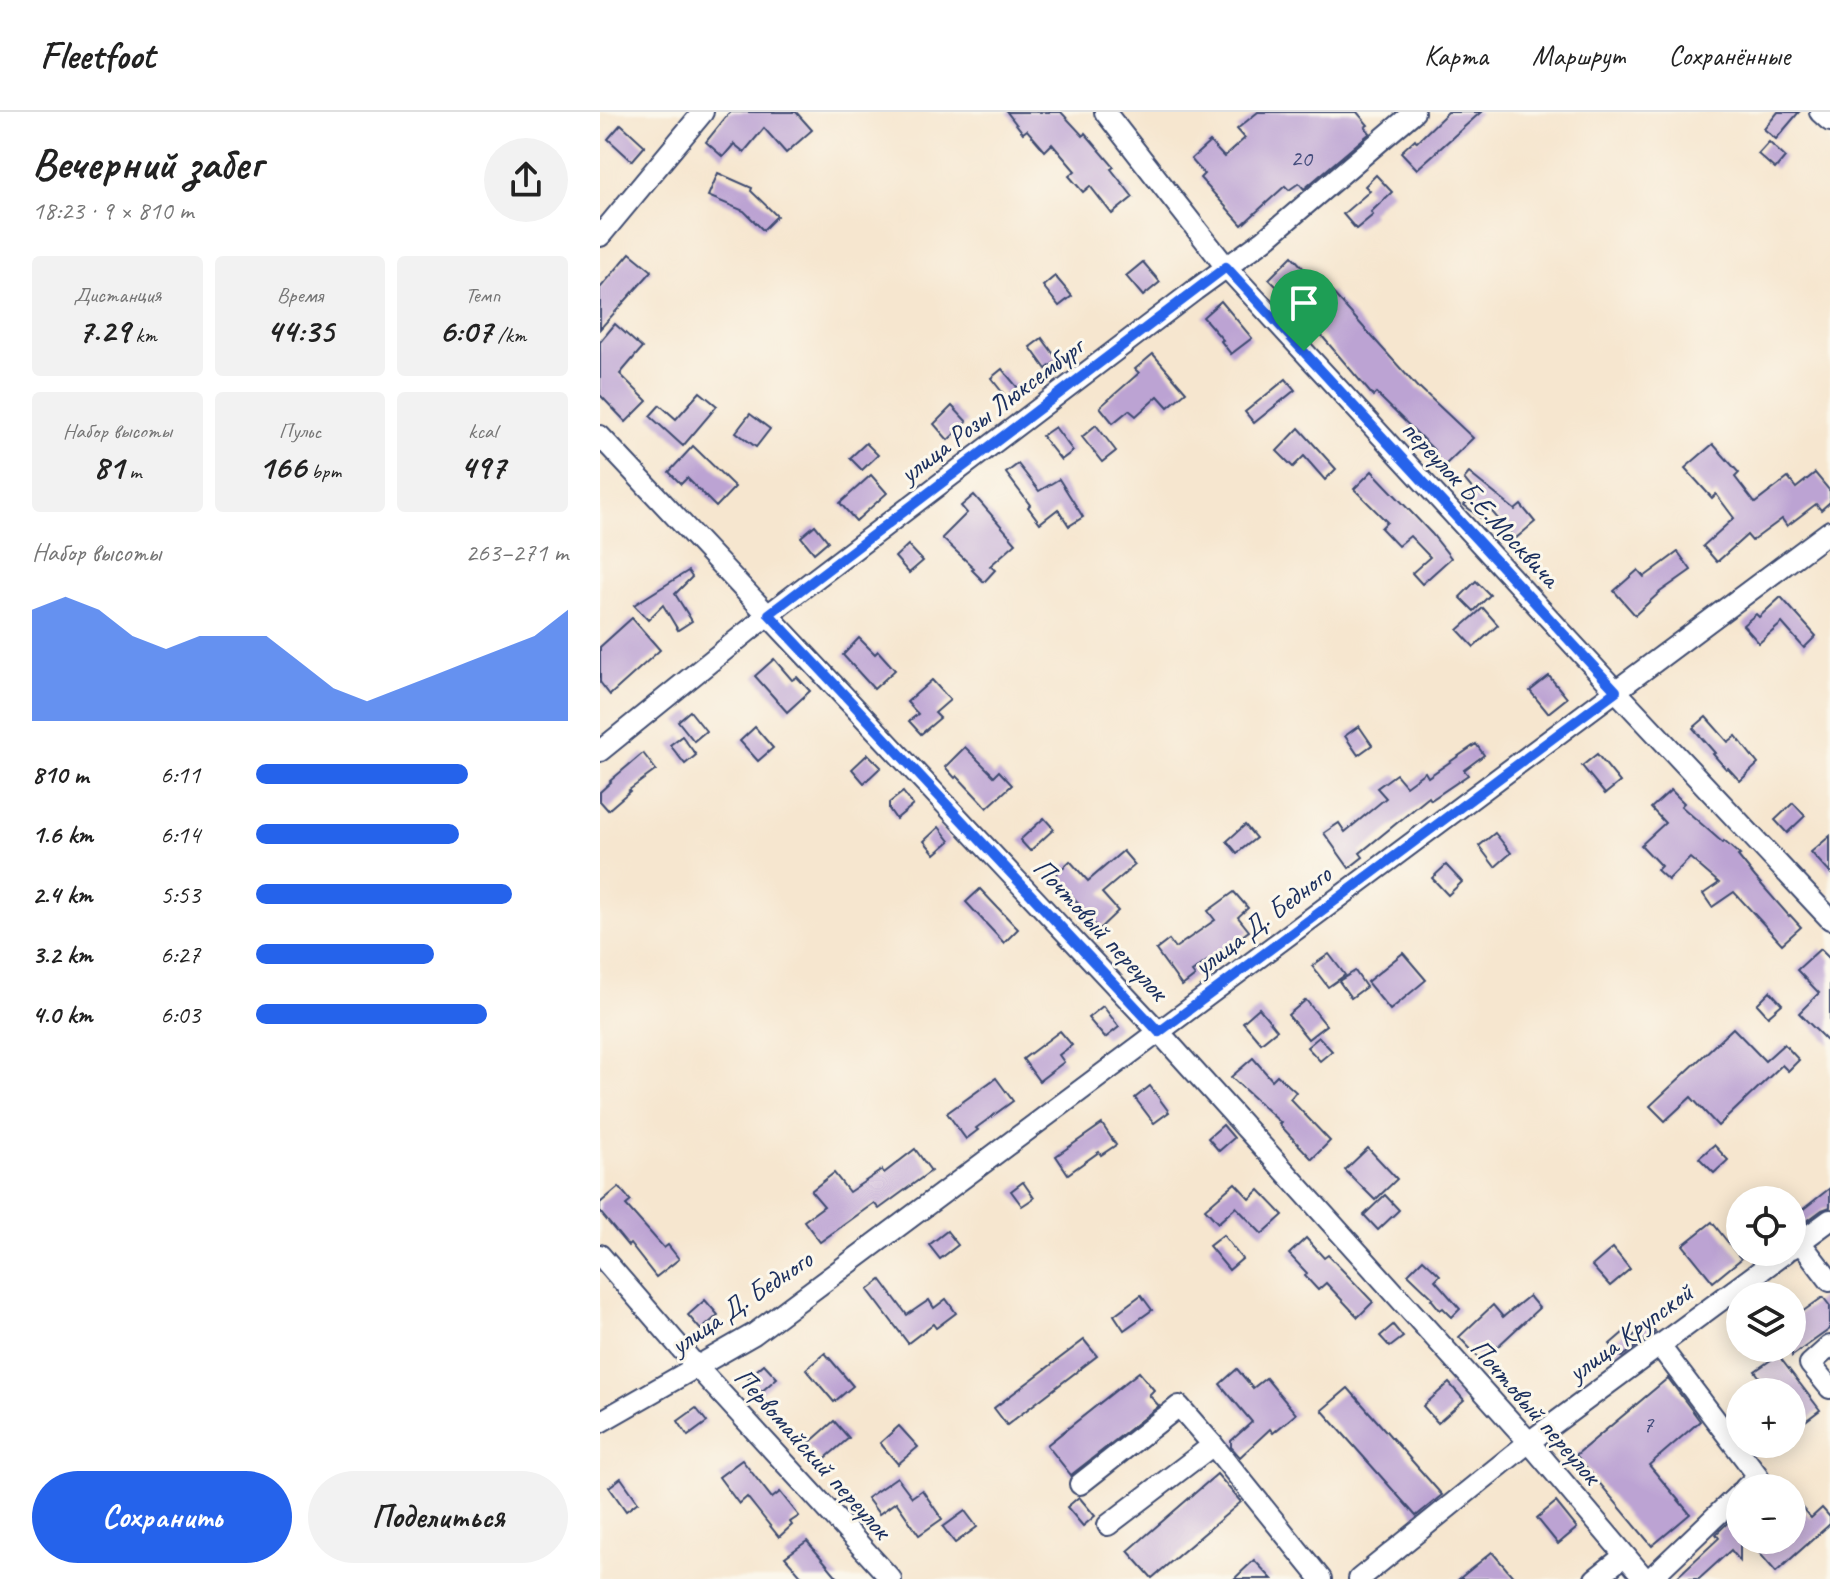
<!DOCTYPE html>
<html lang="ru">
<head>
<meta charset="utf-8">
<style>
  :root { --surface:#fff; --page:#f2f2f2; --text:#222; --muted:#767676; --line:#e0e0e0; --accent:#2563eb }
  body { margin:0; font-family:Caveat,sans-serif; background:var(--page); color:var(--text); height:100vh; display:flex; flex-direction:column; font-size:30px; white-space:nowrap }
  * { box-sizing:border-box; margin:0 }
  p { font-size:26px; color:var(--muted) }
  .icon { flex:none; width:44px; height:44px; fill:none; stroke:currentColor; stroke-width:2; stroke-linecap:round; stroke-linejoin:round }
  .map { position:relative; flex:1; overflow:hidden }
  .side { display:flex; flex-direction:column; background:var(--surface); width:600px }
  .side>* { flex:none }
  .fabs { position:absolute; left:1126px; top:1074px; display:grid; gap:16px }
  .fabs a { display:grid; place-items:center; width:80px; height:80px; border-radius:50%; background:var(--surface); box-shadow:0 4px 20px #0003; font-size:40px }
  .pin { position:absolute; display:grid; place-items:center; width:68px; height:68px; color:#fff; margin:-82px -34px; border-radius:50% 50% 50% 0; rotate:-45deg; box-shadow:0 0 8px #0007 }
  .pin .icon { rotate:45deg }
  .round { display:grid; place-items:center; flex:none; width:84px; height:84px; border-radius:42px; background:var(--page) }
  .head { display:flex; align-items:center; justify-content:space-between; height:136px; padding:0 32px }
  h1 { font-size:44px; font-weight:600; line-height:60px }
  .metrics { display:grid; grid-template-columns:repeat(3,1fr); gap:12px; height:136px; padding:8px 32px }
  .metrics div { display:grid; align-content:center; border-radius:8px; background:var(--page); text-align:center }
  .metrics b { font-size:34px; font-weight:600 }
  .metrics small { font-size:22px; font-weight:400 }
  .metrics p { font-size:22px }
  .chart { height:224px; padding:16px 32px }
  .chart p { display:flex; justify-content:space-between }
  .chart svg { width:100%; height:144px; margin-top:8px; fill:var(--accent); opacity:.7 }
  .primary-button { display:flex; gap:16px; margin-top:auto; padding:16px 32px }
  .primary-button a { flex:1; height:92px; border-radius:48px; background:var(--accent); color:#fff; font-size:32px; font-weight:600; line-height:92px; text-align:center }
  .primary-button a+a { background:var(--page); color:var(--text) }
  ul { padding:0 32px; list-style:none; font-size:26px }
  li { display:grid; grid-template-columns:128px 96px 1fr; align-items:center; height:60px }
  li i { height:20px; border-radius:10px; background:var(--accent) }
  header { display:flex; align-items:center; gap:48px; box-sizing:border-box; height:112px; padding:0 40px; background:var(--surface); border-bottom:2px solid var(--line) }
  header strong { font-size:38px }
  nav { display:flex; gap:44px; margin-inline-start:auto; font-size:28px }
  main { display:flex; flex:1; min-height:0 }
  .map>svg:first-child { display:block }
  .building { fill:#bca3d3 }
  .lines { fill:none; stroke-linecap:round; stroke-linejoin:round }
  .minor-casing { stroke:#3c4a6f; stroke-width:24 }
  .minor { stroke:#fff; stroke-width:20 }
  .route-casing { stroke:#fff; stroke-width:16 }
  .route { stroke:#2563eb; stroke-width:10 }
  .labels { text-anchor:middle; dominant-baseline:central; stroke-width:6; stroke-linejoin:round; paint-order:stroke }
  .number-label { font-size:24px; fill:#434c7b }
  .street-label { font-size:28px; fill:#1b2f5e; stroke:#fbf7ec }
</style>
</head>
<body>
<header>
<strong>Fleetfoot</strong>
<nav><a>Карта</a><a>Маршрут</a><a>Сохранённые</a></nav>
</header>
<main>
<section class="side">
<div class="head"><div><h1>Вечерний забег</h1><p>18:23 · 9 × 810 m</p></div><a class="round"><svg class="icon" aria-label="share" viewBox="0 0 24 24"><path d="M12 15V3M7 8l5-5 5 5M5 13v7h14v-7"/></svg></a></div>
<div class="metrics">
<div><p>Дистанция</p><b>7.29<small> km</small></b></div>
<div><p>Время</p><b>44:35</b></div>
<div><p>Темп</p><b>6:07<small> /km</small></b></div>
</div>
<div class="metrics">
<div><p>Набор высоты</p><b>81<small> m</small></b></div>
<div><p>Пульс</p><b>166<small> bpm</small></b></div>
<div><p>kcal</p><b>497</b></div>
</div>
<div class="chart"><p><span>Набор высоты</span>263–271 m</p>
<svg viewBox="0 0 160 44" preserveAspectRatio="none"><path d="M0 44V10L10 6L20 10L30 18L40 22L50 18L60 18L70 18L80 26L90 34L100 38L110 34L120 30L130 26L140 22L150 18L160 10V44z"/></svg>
</div>
<ul>
<li><b>810 m</b>6:11<i style="width:68%"></i></li>
<li><b>1.6 km</b>6:14<i style="width:65%"></i></li>
<li><b>2.4 km</b>5:53<i style="width:82%"></i></li>
<li><b>3.2 km</b>6:27<i style="width:57%"></i></li>
<li><b>4.0 km</b>6:03<i style="width:74%"></i></li>
</ul>
<div class="primary-button"><a>Сохранить</a><a>Поделиться</a></div>
</section>
<div class="map">
<svg width="1230" height="1467" viewBox="0 0 1230 1467">
  <rect width="100%" height="100%" fill="#fbf7ec"/>
  <filter id="ink" filterUnits="userSpaceOnUse"><feTurbulence type="fractalNoise" baseFrequency=".0125" numOctaves="2"/><feDisplacementMap in="SourceGraphic" scale="16" xChannelSelector="R" yChannelSelector="G"/><feConvolveMatrix kernelMatrix="1 2 1 2 8 2 1 2 1" color-interpolation-filters="sRGB"/></filter>
  <filter id="wash" filterUnits="userSpaceOnUse"><feTurbulence type="fractalNoise" baseFrequency=".006" numOctaves="4" result="noise"/><feDisplacementMap in="SourceGraphic" scale="32" xChannelSelector="R" yChannelSelector="G"/><feGaussianBlur stdDeviation="1.8" result="paint"/><feColorMatrix in="noise" values="0 0 0 0 0 0 0 0 0 0 0 0 0 0 0 0 0 1.4 0 .05"/><feComposite in="paint" operator="in"/></filter>
  <g filter="url(#wash)">
    <rect width="100%" height="100%" fill="#f6e6cf"/>
    <g id="blocks">
      <g class="building">
        <path d="M130,0H196L212,18L186,41L164,16L144,40L134,32L123,45L106,30Z"/>
        <path d="M407,0H461L483,24L485,21L514,55L511,57L533,85L512,102L490,74L483,80L469,64L475,59L452,32L445,39L427,18L423,21Z"/>
        <path d="M658,0H757L768,13L765,15L770,21L704,77L699,71L689,78L685,74L642,113L600,66L604,62L591,47L610,30L624,45L645,26L637,17Z"/>
        <path d="M848,0H881L817,57L801,40L815,27L817,30Z"/>
        <path d="M1178,0H1199L1176,27L1164,17Z"/>
        <path d="M21,12L45,34L32,49L8,27Z"/>
        <path d="M1169,30L1185,45L1175,57L1158,42Z"/>
        <path d="M118,61L152,76L151,79L177,104L163,118L144,99L108,84Z"/>
        <path d="M776,63L792,80L771,100L773,103L756,117L743,102L770,79L765,74Z"/>
        <path d="M30,141L52,159L0,217V176Z"/>
        <path d="M692,144L706,159L683,181L669,167Z"/>
        <path d="M543,150L560,170L543,184L526,164Z"/>
        <path d="M455,164L472,184L459,194L443,174Z"/>
        <path d="M731,179L819,277L820,276L873,326L844,354L832,340L834,338L776,281L773,284L704,203Z"/>
        <path d="M621,189L652,226L631,242L621,229L623,228L603,205Z"/>
        <path d="M15,212L42,236L20,262L47,289L26,310L0,283V230Z"/>
        <path d="M442,226L458,248L446,257L430,235Z"/>
        <path d="M553,242L586,280L568,295L558,284L536,304L529,298L513,311L500,295L539,261L535,257Z"/>
        <path d="M402,257L418,276L406,285L391,266Z"/>
        <path d="M686,267L695,278L654,311L645,300Z"/>
        <path d="M100,280L117,294L83,334L50,304L60,293L76,307Z"/>
        <path d="M352,294L367,310L348,328L334,312Z"/>
        <path d="M150,302L170,317L156,335L136,320Z"/>
        <path d="M496,313L516,339L502,350L482,325Z"/>
        <path d="M455,315L473,339L461,348L442,324Z"/>
        <path d="M699,316L736,357L725,368L704,344L693,355L677,339Z"/>
        <path d="M266,331L278,343L262,358L250,346Z"/>
        <path d="M1113,332L1139,361L1135,365L1155,391L1188,366L1196,376L1215,361L1230,379V390L1221,398L1216,392L1187,414L1182,407L1152,429L1147,423L1117,450L1103,434L1134,406L1116,382L1112,386L1085,356Z"/>
        <path d="M93,334L135,375L116,395L87,366L81,372L69,360Z"/>
        <path d="M418,352L439,379L459,367L483,405L469,414L458,397L440,411L428,395L430,393L406,361Z"/>
        <path d="M772,359L832,422L851,446L822,472L812,461L830,445L810,424L798,434L781,416L787,410L754,377Z"/>
        <path d="M869,361L915,398L921,393L935,410L915,427L889,396L881,406L864,393L875,380L864,367Z"/>
        <path d="M271,363L287,381L256,409L240,391Z"/>
        <path d="M374,383L416,431L390,454L395,458L384,470L372,458L374,456L342,426L367,401L361,394Z"/>
        <path d="M215,413L228,429L214,441L201,425Z"/>
        <path d="M308,433L323,449L309,461L295,445Z"/>
        <path d="M1078,440L1091,458L1060,480L1035,503L1014,479L1038,458L1044,465Z"/>
        <path d="M88,459L92,465L75,482L92,509L78,518L63,493L48,508L34,493Z"/>
        <path d="M876,469L890,483L874,499L860,485Z"/>
        <path d="M1181,485L1216,524L1204,536L1182,511L1159,531L1143,513L1156,502L1159,505Z"/>
        <path d="M883,496L898,513L874,535L858,518Z"/>
        <path d="M32,506L60,538L10,583L0,570V535Z"/>
        <path d="M259,526L275,542L278,539L295,558L274,577L243,543Z"/>
        <path d="M174,547L192,568L197,565L210,579L187,600L155,564Z"/>
        <path d="M949,564L967,586L948,601L930,579Z"/>
        <path d="M332,568L350,588L335,601L340,606L321,622L309,609L318,602L307,590Z"/>
        <path d="M90,599L106,619L94,629L78,609Z"/>
        <path d="M1106,605L1128,630L1136,624L1158,652L1140,669L1128,656L1126,657L1113,642L1115,641L1093,616Z"/>
        <path d="M759,614L772,633L758,643L745,624Z"/>
        <path d="M155,615L173,636L158,649L140,629Z"/>
        <path d="M82,624L96,643L85,652L70,633Z"/>
        <path d="M876,632L884,643L864,658L868,663L831,688L829,685L760,741L763,745L749,756L724,721L739,711L745,720L786,686L777,676L796,662L806,674L825,660L828,665Z"/>
        <path d="M365,635L394,664L399,659L412,673L387,696L357,664L355,666L345,655Z"/>
        <path d="M43,641L56,658L29,678L30,679L8,698L0,689V680L11,670L10,669Z"/>
        <path d="M268,642L281,655L264,671L252,657Z"/>
        <path d="M997,642L1020,670L1005,682L982,654Z"/>
        <path d="M1071,678L1084,691L1081,694L1123,731L1124,729L1140,743L1138,744L1155,765L1189,804L1190,803L1201,815L1182,832L1134,780L1112,795L1103,782L1119,771L1090,746L1068,768L1057,758L1061,754L1041,733L1065,711L1051,696Z"/>
        <path d="M303,680L313,693L296,707L289,697V691Z"/>
        <path d="M1193,691L1205,704L1187,721L1175,708Z"/>
        <path d="M444,706L454,717L430,739L420,728Z"/>
        <path d="M645,713L656,726L637,741L627,729Z"/>
        <path d="M339,715L350,729L335,742L324,729Z"/>
        <path d="M895,721L911,741L895,755L879,734Z"/>
        <path d="M1230,724V761L1211,740Z"/>
        <path d="M523,739L535,753L502,781L518,799L499,817L487,805L489,803L454,764L470,749L488,769Z"/>
        <path d="M846,753L862,770L848,783L832,766Z"/>
        <path d="M380,777L418,817L404,831L366,790Z"/>
        <path d="M634,780L648,796L638,805L649,819L592,860L595,864L582,874L556,838L569,828L575,836L615,808L608,799Z"/>
        <path d="M1220,837L1230,847V932L1199,901L1219,881L1197,858Z"/>
        <path d="M803,841L826,868L790,898L767,870Z"/>
        <path d="M729,842L745,863L728,875L712,854Z"/>
        <path d="M755,859L766,875L751,886L739,869Z"/>
        <path d="M1170,879L1182,892L1168,904L1157,892Z"/>
        <path d="M706,888L726,913L708,927L688,903Z"/>
        <path d="M503,894L519,915L505,926L488,906Z"/>
        <path d="M659,896L677,918L661,931L643,910Z"/>
        <path d="M1133,916L1165,949L1184,932L1199,948L1188,959L1182,953L1118,1014L1091,985L1065,1009L1050,994Z"/>
        <path d="M460,919L472,933L459,943L464,950L439,969L423,947Z"/>
        <path d="M719,925L732,939L720,949L707,935Z"/>
        <path d="M653,946L672,968L677,963L696,980L690,987L730,1029L712,1047L679,1012L681,1011L631,965Z"/>
        <path d="M396,966L413,989L376,1016L378,1018L366,1027L347,1001Z"/>
        <path d="M550,974L569,1000L554,1011L535,986Z"/>
        <path d="M502,1012L516,1033L501,1043L499,1040L468,1062L456,1044Z"/>
        <path d="M623,1013L634,1026L619,1039L608,1026Z"/>
        <path d="M1114,1033L1128,1048L1114,1061L1099,1046Z"/>
        <path d="M768,1036L797,1067L775,1088L745,1058Z"/>
        <path d="M315,1037L331,1059L279,1097L274,1091L220,1130L204,1109L224,1094L211,1079L234,1061L249,1080L282,1058L284,1061Z"/>
        <path d="M423,1070L434,1086L422,1094L411,1079Z"/>
        <path d="M635,1071L650,1087L659,1078L683,1103L662,1122L636,1095L618,1111L605,1097Z"/>
        <path d="M19,1075L31,1089L26,1093L64,1136L68,1133L79,1147L56,1165L30,1132L28,1134L0,1100V1091Z"/>
        <path d="M1230,1076V1095L1222,1098L1192,1120V1106Z"/>
        <path d="M785,1083L799,1098L778,1118L764,1103Z"/>
        <path d="M1112,1110L1141,1147L1113,1170L1083,1133Z"/>
        <path d="M347,1119L358,1133L340,1147L329,1133Z"/>
        <path d="M623,1123L642,1147L629,1158L609,1134Z"/>
        <path d="M706,1126L724,1146L728,1143L773,1190L758,1205L726,1171L718,1178L705,1164L707,1161L689,1142Z"/>
        <path d="M1013,1136L1030,1157L1010,1174L992,1154Z"/>
        <path d="M823,1147L840,1163L835,1168L860,1197L852,1205L843,1196L840,1198L831,1187L833,1186L808,1162Z"/>
        <path d="M281,1168L307,1203L329,1188L334,1196L346,1187L356,1201L336,1216L333,1212L308,1231L268,1178Z"/>
        <path d="M541,1183L552,1198L524,1218L514,1203Z"/>
        <path d="M929,1184L939,1196L882,1249L859,1225L893,1193L903,1205Z"/>
        <path d="M1223,1185L1230,1194V1217L1192,1244V1207Z"/>
        <path d="M105,1188L118,1203L101,1218L88,1203Z"/>
        <path d="M1048,1211L1055,1220L1022,1245L1010,1232L1024,1220L1030,1227Z"/>
        <path d="M793,1213L803,1225L790,1235L780,1224Z"/>
        <path d="M484,1228L497,1244L407,1313L394,1296Z"/>
        <path d="M225,1241L253,1274L234,1290L206,1257Z"/>
        <path d="M1178,1243L1220,1298L1192,1319V1280H1171L1155,1259Z"/>
        <path d="M164,1252L177,1266L161,1280L148,1266Z"/>
        <path d="M637,1257L653,1276L666,1266L696,1302L673,1321L670,1317L640,1345L631,1335V1329L652,1310L620,1272Z"/>
        <path d="M539,1260L554,1278L549,1283L559,1294L471,1363L447,1333Z"/>
        <path d="M1068,1266L1100,1309L1049,1353L1090,1402L1052,1434L976,1343Z"/>
        <path d="M849,1271L864,1288L838,1311L823,1294Z"/>
        <path d="M748,1276L842,1383L816,1404L722,1298Z"/>
        <path d="M96,1296L107,1310L88,1324L78,1309Z"/>
        <path d="M234,1309L249,1326L222,1349L208,1332Z"/>
        <path d="M299,1314L318,1335L298,1352L280,1331Z"/>
        <path d="M142,1348L172,1386L180,1380L199,1404L190,1410L192,1413L179,1425L147,1385L139,1392L119,1365Z"/>
        <path d="M617,1362L641,1390L552,1466L528,1439Z"/>
        <path d="M297,1365L312,1385L322,1378L342,1407L319,1423L296,1390L279,1402L267,1386Z"/>
        <path d="M21,1366L38,1390L26,1399L9,1375Z"/>
        <path d="M479,1385L495,1404L483,1414L467,1395Z"/>
        <path d="M1192,1385L1211,1406L1222,1396L1230,1405V1412L1176,1460L1148,1428H1192Z"/>
        <path d="M956,1390L977,1416L958,1432L937,1406Z"/>
        <path d="M365,1399L377,1415L355,1431L343,1415Z"/>
        <path d="M1140,1399V1449L1131,1438L1099,1467H1075L1119,1426L1116,1422Z"/>
        <path d="M207,1429L239,1467H204L185,1445Z"/>
        <path d="M892,1440L915,1467H859Z"/>
        <path d="M654,1448L672,1467H634Z"/>
      </g>
    </g>
  </g>
  <g filter="url(#ink)">
    <use href="#blocks" fill-opacity="0" stroke="#3c4a6f" stroke-width="2"/>
    <g class="lines">
      <g class="minor-casing">
        <g id="minor">
          <path d="M505,0L626,155L1016,579L1230,807"/>
          <path d="M1220,0L1230,9"/>
          <path d="M0,124L103,0"/>
          <path d="M0,324L559,920L929,1330L1045,1467"/>
          <path d="M0,639L169,502L595,178L664,128L814,0"/>
          <path d="M1200,1130L1230,1169"/>
          <path d="M1192,1136L1230,1108"/>
          <path d="M0,1143L97,1255L291,1467"/>
          <path d="M1059,1233L1158,1364L1145,1376"/>
          <path d="M1230,1234L1210,1252L1230,1276"/>
          <path d="M0,1310L154,1222L1230,419"/>
          <path d="M480,1372L579,1294L613,1333L721,1467"/>
          <path d="M508,1413L613,1333"/>
          <path d="M759,1467L929,1330L1186,1140"/>
          <path d="M995,1467L1024,1444"/>
          <path d="M1050,1467L1140,1381"/>
        </g>
      </g>
      <use href="#minor" class="minor"/>
    </g>
  </g>
  <g class="lines" filter="url(#ink)">
    <g class="route-casing">
      <path id="route" d="M626,155L1016,579L559,920L169,502Z"/>
    </g>
    <use href="#route" class="route"/>
  </g>
  <g class="labels">
    <g class="number-label">
      <text x="701" y="46">20</text>
      <text x="1048" y="1312">7</text>
    </g>
    <g class="street-label">
      <text transform="translate(391 298) rotate(-37)">улица Розы Люксембург</text>
      <text transform="translate(881 391) rotate(47)">переулок Б.Е.Москвича</text>
      <text transform="translate(662 808) rotate(-37)">улица Д. Бедного</text>
      <text transform="translate(501 817) rotate(47)">Почтовый переулок</text>
      <text transform="translate(141 1190) rotate(-34)">улица Д. Бедного</text>
      <text transform="translate(1030 1220) rotate(-36)">улица Крупской</text>
      <text transform="translate(936 1299) rotate(49)">Почтовый переулок</text>
      <text transform="translate(213 1341) rotate(48)">Первомайский переулок</text>
    </g>
  </g>
</svg>
<div class="fabs">
<a><svg class="icon" aria-label="locate" viewBox="0 0 24 24"><circle cx="12" cy="12" r="6"/><path d="M12 2v4M12 18v4M2 12h4M18 12h4"/></svg></a>
<a><svg class="icon" aria-label="layers" viewBox="0 0 24 24"><path d="M12 4l9 5-9 5-9-5zM3 14l9 5 9-5"/></svg></a>
<a>+</a>
<a>−</a>
</div>
<div class="pin" style="left:704px;top:239px;background:#1e9e55"><svg class="icon" aria-label="arrive" viewBox="0 0 24 24"><path d="M6 21V4h12l-3 4 3 4H6"/></svg></div>
</div>
</main>
</body>
</html>
